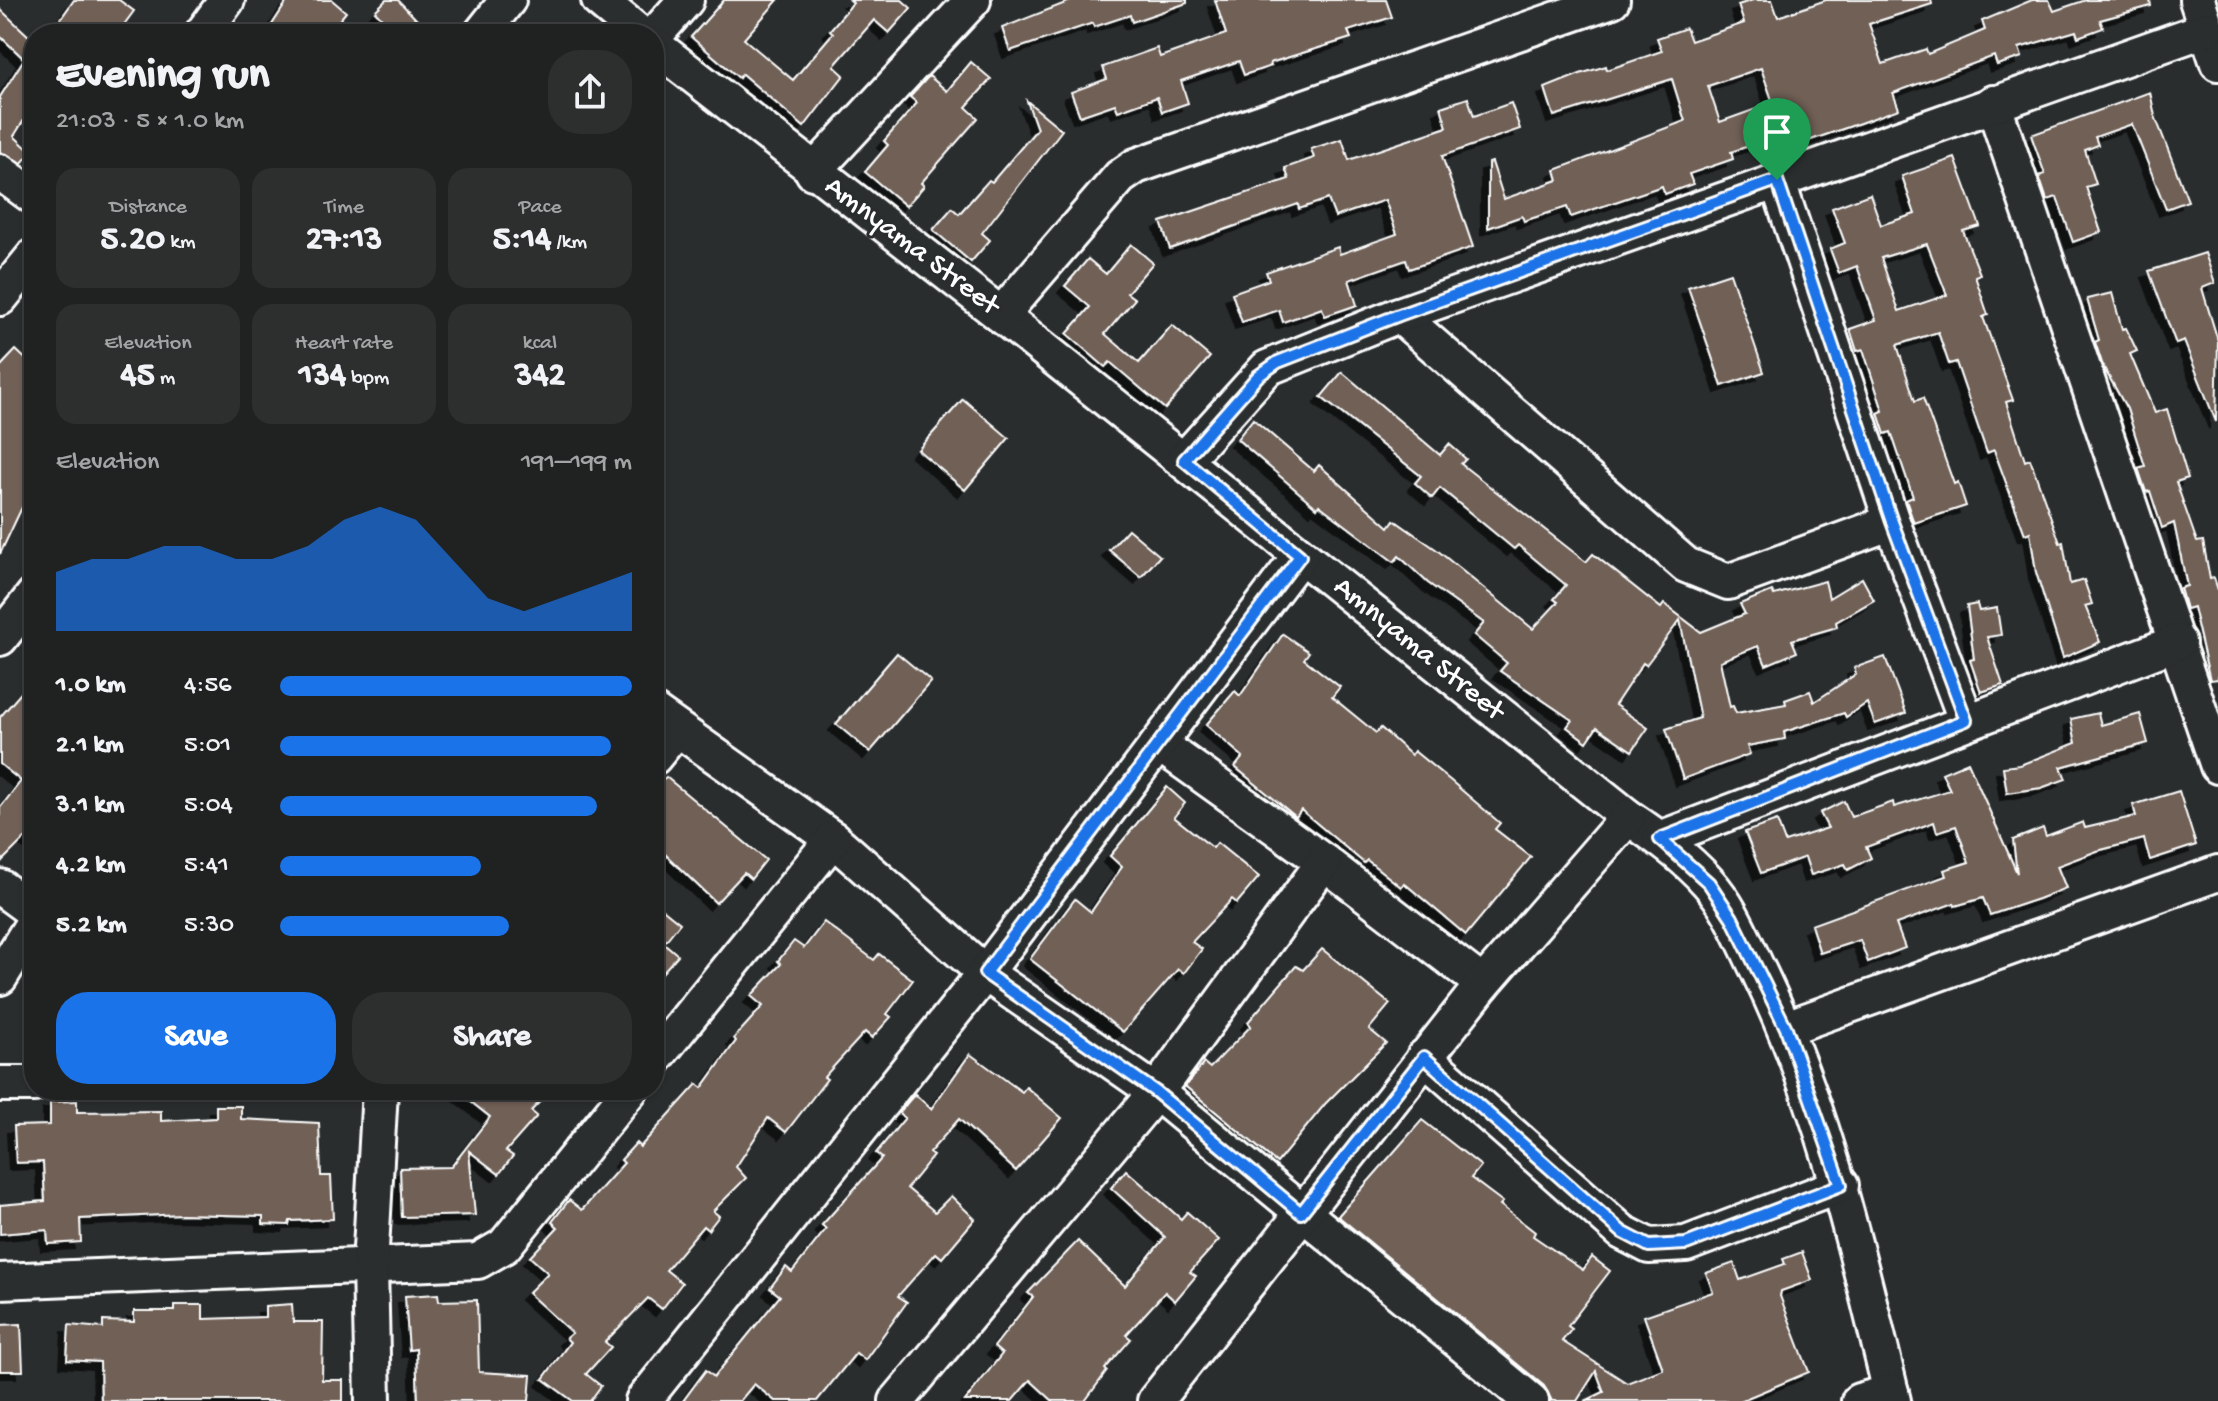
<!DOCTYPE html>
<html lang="en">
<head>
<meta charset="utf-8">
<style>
  :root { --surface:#202222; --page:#2d2f2f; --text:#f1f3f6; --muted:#a2a4a5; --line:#3d3f40; --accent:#1a73e8 }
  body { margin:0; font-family:"Gochi Hand",sans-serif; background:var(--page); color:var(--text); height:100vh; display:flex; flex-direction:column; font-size:30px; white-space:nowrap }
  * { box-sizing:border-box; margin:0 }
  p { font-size:26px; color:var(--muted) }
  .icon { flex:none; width:44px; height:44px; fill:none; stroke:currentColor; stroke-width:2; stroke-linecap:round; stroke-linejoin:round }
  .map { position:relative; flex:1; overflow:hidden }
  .details { position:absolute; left:24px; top:24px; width:640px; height:1076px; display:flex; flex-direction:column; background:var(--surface); border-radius:32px; box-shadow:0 2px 6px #0004,0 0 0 2px var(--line) }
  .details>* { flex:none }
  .pin { position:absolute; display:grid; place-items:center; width:68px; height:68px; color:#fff; margin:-82px -34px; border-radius:50% 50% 50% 0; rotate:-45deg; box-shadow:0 0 8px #0007 }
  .pin .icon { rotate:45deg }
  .round { display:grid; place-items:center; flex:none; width:84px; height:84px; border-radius:32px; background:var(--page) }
  .overview { display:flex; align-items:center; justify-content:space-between; height:136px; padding:0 32px }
  h1 { font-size:44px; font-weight:700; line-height:60px }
  .metrics { display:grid; grid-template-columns:repeat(3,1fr); gap:12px; height:136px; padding:8px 32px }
  .metrics div { display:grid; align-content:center; border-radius:20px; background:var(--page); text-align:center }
  .metrics b { font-size:34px; font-weight:700 }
  .metrics small { font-size:22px; font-weight:400 }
  .metrics p { font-size:22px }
  .chart { height:224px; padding:16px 32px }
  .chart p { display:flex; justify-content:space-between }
  .chart svg { width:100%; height:144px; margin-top:8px; fill:var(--accent); opacity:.7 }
  .action { display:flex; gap:16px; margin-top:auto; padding:16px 32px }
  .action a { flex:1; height:92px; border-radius:32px; background:var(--accent); color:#fff; font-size:32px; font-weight:700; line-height:92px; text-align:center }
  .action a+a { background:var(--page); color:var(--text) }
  ul { padding:0 32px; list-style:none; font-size:26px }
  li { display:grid; grid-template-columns:128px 96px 1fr; align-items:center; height:60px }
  li i { height:20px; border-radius:10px; background:var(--accent) }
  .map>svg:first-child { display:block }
  .building { fill:#706057; stroke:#fff; stroke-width:2; fill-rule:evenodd; filter:url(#shadow) }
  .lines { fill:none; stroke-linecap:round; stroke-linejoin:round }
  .minor-casing { stroke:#fff; stroke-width:40 }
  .minor { stroke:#2a2d2e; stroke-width:34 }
  .route-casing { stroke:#fff; stroke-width:16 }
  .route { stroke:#1a73e8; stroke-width:10 }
  .labels { text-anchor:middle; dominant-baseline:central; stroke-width:6; stroke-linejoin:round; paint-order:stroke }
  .street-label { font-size:30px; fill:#fff; stroke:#2a2d2e }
</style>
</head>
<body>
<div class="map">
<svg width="2218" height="1401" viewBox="0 0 2218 1401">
  <defs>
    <filter id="shadow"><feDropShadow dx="-7" dy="7" stdDeviation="0" flood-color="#0009"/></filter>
  </defs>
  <rect width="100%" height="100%" fill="#2a2d2e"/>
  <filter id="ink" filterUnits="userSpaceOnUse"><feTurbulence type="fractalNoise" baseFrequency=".0125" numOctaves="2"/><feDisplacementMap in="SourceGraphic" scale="16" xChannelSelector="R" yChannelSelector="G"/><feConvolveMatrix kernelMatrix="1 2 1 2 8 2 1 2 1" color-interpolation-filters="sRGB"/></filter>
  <g filter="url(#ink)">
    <g class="building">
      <path d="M74,0H119L134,11L117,34H50Z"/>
      <path d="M288,0H332L346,12L328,34H266Z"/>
      <path d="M386,0H398L418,21L403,34H397L375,11Z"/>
      <path d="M724,0H778L744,39L793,80L833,33L830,30L853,3L850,0H902L911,8L889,33L874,20L834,66L844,75L804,127L742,74L739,78L691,37Z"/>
      <path d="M1073,0H1187V3L1132,22L1130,15L1094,27L1093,23L1010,51L1002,28Z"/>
      <path d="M1215,0H1386L1392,17L1348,31L1351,38L1270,63L1271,66L1244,75L1239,61L1181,81L1188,103L1162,112L1157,97L1118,111L1115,104L1080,116L1071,92L1107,79L1103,67L1157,48L1160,57L1226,34Z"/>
      <path d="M1753,0H1772L1778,17L1826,0H1931L1932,4L1869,24L1883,64L1926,49L1928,54L1985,30L1982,21L2032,0H2049L2054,11L2086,0H2150L2151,6L2100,20L2103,28L2078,37L2076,31L2019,48L2022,57L1997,65L1994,56L1893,93L1899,109L1860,123L1788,148L1784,134L1731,152L1733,159L1689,174L1693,184L1665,194L1662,186L1571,217L1567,207L1524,221L1522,216L1488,228V163L1492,162L1504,199L1558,180L1555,170L1685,121L1672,79L1554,116L1545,88L1580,74L1606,66L1607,70L1662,51L1657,38L1686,28L1691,41L1744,23L1738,5ZM1761,68L1773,103L1720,122L1708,86Z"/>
      <path d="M0,9L34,41V104L14,136L31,152L22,163L0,152V97L24,59L0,36Z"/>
      <path d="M971,62L991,79L966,107L978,118L921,183L924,186L906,206L865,172L888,145L884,141L917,103L910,97L929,76L947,91Z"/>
      <path d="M2150,92L2155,116L2188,201L2166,209L2132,124L2095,137L2098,145L2085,150L2096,184L2086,187L2101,232L2073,242L2057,197L2047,200L2039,176L2045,174L2031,135Z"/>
      <path d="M1468,98L1474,116L1511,103L1520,129L1442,156L1473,247L1409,269L1406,260L1349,280L1357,305L1325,316L1322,308L1283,322L1279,310L1242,322L1232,293L1269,280L1266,272L1338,247L1340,254L1397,234L1385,200L1335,217L1328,199L1299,209L1298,204L1170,249L1161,222L1289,179L1285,168L1314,158L1311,149L1342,139L1349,160L1447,127L1441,107Z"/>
      <path d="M1027,101L1062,130L982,233L990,240L971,262L933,230L952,208L959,214L989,180L992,182L1037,129Z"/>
      <path d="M1955,158L1980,226L1963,231L1980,274L1975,276L1988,315L1983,317L2013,400L2006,402L2025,461L2030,459L2060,543L2063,542L2070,584L2084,580L2092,604L2085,606L2100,642L2063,658L2036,572L2030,532L2025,534L1994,450L1987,453L1956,362L1949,364L1938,332L1897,345L1915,401L1923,398L1954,484L1958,482L1966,506L1914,523L1906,500L1913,497L1891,432L1885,434L1878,413L1883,411L1863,349L1857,351L1850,329L1876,320L1857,266L1839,273L1830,249L1845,243L1832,208L1870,194L1881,225L1915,214L1902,176ZM1927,244L1947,295L1899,311L1881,258Z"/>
      <path d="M1131,244L1153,263L1127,293L1135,299L1105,334L1139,363L1172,325L1210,357L1165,409L1110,362L1105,367L1067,334L1090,307L1065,286L1088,259L1106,274Z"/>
      <path d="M2205,253L2215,283L2202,288L2218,341L2216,422L2184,341L2176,344L2149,271Z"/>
      <path d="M1730,273L1764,372L1722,386L1688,287Z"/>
      <path d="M2112,293L2122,329L2126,328L2137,351L2130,354L2155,413L2167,409L2188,478L2176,482L2197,542L2203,541L2210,579L2214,578L2218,590V679L2210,680L2193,607L2186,609L2180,588L2187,586L2174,523L2162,528L2150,491L2146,492L2138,468L2145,466L2127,409L2103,366L2095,342L2099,340L2087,299Z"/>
      <path d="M16,350L34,367V510L24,503L0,554V367Z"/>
      <path d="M1342,372L1440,455L1449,444L1466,459L1461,464L1586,562L1593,554L1661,608L1664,604L1701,632L1745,614L1740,604L1772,591L1774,595L1825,581L1829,598L1862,578L1874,600L1836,622L1837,627L1792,640L1797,652L1766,665L1758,646L1720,661L1730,707L1733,706L1736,713L1786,704L1785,700L1810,691L1814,702L1856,674L1854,668L1885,657L1906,713L1875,724L1867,703L1846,717L1844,713L1784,732L1785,739L1747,746L1750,754L1683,779L1666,729L1700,718L1680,620L1646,665L1643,663L1615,705L1648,728L1632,751L1597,727L1587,742L1567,727L1572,720L1500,671L1507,663L1474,635L1484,623L1428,583L1399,556L1394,562L1319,505L1317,508L1237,439L1253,419L1314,471L1319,465L1389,527L1394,520L1437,550L1533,629L1558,602L1554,599L1566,585L1518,545L1514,549L1440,488L1432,498L1415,483L1421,476L1321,397Z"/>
      <path d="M963,399L1009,438L965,490L918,450Z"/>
      <path d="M1128,529L1160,556L1141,577L1109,550Z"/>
      <path d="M1977,604L1979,611L1997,608L2001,635L1987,637L2003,685L1981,692L1970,660L1974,659L1967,606Z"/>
      <path d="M1283,634L1309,652L1304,659L1340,687L1332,697L1376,733L1381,728L1411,755L1414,751L1451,781L1500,823L1495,829L1531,857L1466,935L1404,883L1401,887L1367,860L1364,863L1301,810L1296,817L1235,767L1243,757L1206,725L1235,691L1240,696Z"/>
      <path d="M897,653L931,681L870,752L836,724Z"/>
      <path d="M34,678V844L25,838L0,863V808L21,781L0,764V717Z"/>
      <path d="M2098,713L2101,725L2140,714L2148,743L2061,767L2066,779L2041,788L2007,793L2003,767L2020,765L2076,743L2071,719Z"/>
      <path d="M1968,762L2017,873L2013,840L2043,828L2046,836L2083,822L2085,828L2136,816L2133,805L2179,791L2196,845L2150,860L2144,839L2097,851L2057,866L2066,888L2038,899L1990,915L1983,898L1955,906L1954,903L1896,924L1905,948L1868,962L1860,940L1820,953L1811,925L1946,876L1944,870L1969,862L1956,826L1937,832L1934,822L1866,847L1871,858L1848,870L1845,864L1811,875L1805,857L1761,873L1745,832L1777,821L1785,842L1828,828L1820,813L1844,801L1851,817L1893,802L1894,807L1950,790L1942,773Z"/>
      <path d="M666,777L766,860L751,879L744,873L716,903L665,854L654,867V790Z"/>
      <path d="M1167,787L1185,803L1174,817L1213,848L1217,843L1259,877L1237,903L1232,899L1192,942L1202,949L1184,973L1178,969L1123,1032L1030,959L1075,899L1091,912L1122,867L1110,856Z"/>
      <path d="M654,902L680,923L664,943L678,955L654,982Z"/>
      <path d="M824,922L874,960L879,954L913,980L887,1014L891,1017L872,1038L865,1032L824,1077L827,1079L786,1132L768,1118L736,1167L746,1178L713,1211L719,1216L708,1230L703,1226L666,1270L682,1283L662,1309L648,1298L605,1342L611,1347L586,1374L601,1386L590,1401H573L543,1379L570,1342L566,1338L572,1333L528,1293L548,1273L530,1257L558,1227L552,1222L569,1200L582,1210L624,1163L621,1160L636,1143L640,1147L697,1084L702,1088L736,1041L734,1038L763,1006L751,996L781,964L778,961L794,941L804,948Z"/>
      <path d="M1322,949L1390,1004L1369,1029L1386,1043L1325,1104L1277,1163L1185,1086L1204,1063L1210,1068L1251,1026L1248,1022L1296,966L1303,970Z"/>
      <path d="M970,1054L1022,1092L1026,1087L1062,1118L1016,1171L959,1119L929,1153L933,1156L907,1188L935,1212L951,1196L975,1219L942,1258L936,1253L898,1296L907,1302L865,1360L856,1353L817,1401H775L754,1384L740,1401H683L706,1370L714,1377L780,1296L770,1288L786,1267L792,1272L826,1229L822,1225L882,1158L876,1153L905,1118L899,1113L908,1102L915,1094L931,1109Z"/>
      <path d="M456,1090H551L531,1111L537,1116L506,1151L513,1156L499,1174L469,1151L475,1215L402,1217L400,1168L451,1167L490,1117Z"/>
      <path d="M77,1101V1112L161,1111V1121L216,1118V1106H241V1119L319,1123L321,1176H331L333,1219L290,1221L289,1225L263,1224V1216L181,1214L80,1219L81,1242L48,1244L47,1230L0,1234V1205L45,1201L43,1162L16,1163L14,1126L50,1125V1102Z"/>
      <path d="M1422,1120L1481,1166L1471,1178L1503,1202L1500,1205L1535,1232L1533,1236L1583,1270L1592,1257L1610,1271L1568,1326L1572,1329L1562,1341L1627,1383L1663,1369L1644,1316L1713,1292L1706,1273L1734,1263L1740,1280L1785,1264L1783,1259L1802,1252L1812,1280L1781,1291L1780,1296L1809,1372L1740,1401H1585L1604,1392L1596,1371L1577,1401H1552L1544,1386L1338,1216Z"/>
      <path d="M1126,1170L1181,1219L1187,1212L1219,1240L1190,1272L1196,1276L1175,1301L1165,1292L1126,1335L1131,1339L1105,1369L1107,1371L1085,1401H1053L1030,1380L1012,1401H965L1002,1354L994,1347L1033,1297L1028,1293L1078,1241L1125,1286L1165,1237L1111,1188Z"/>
      <path d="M438,1294L439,1301L477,1300L479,1372L531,1375L529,1401H418L416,1349L409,1350L405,1296Z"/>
      <path d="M292,1304L293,1322H323L322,1380H343V1401H101L100,1362L67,1360L69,1325L103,1328V1321L134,1322V1311H175V1305H203V1319L265,1317V1306Z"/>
      <path d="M21,1324L23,1371H0V1325Z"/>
    </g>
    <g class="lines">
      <g class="minor-casing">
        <g id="minor">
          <path d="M599,0L640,34"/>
          <path d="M2197,0L2218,63"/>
          <path d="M202,34L227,0"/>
          <path d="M481,34L508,0"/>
          <path d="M654,36L686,0"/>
          <path d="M654,45L1001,315L1628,817C1656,836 1686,857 1708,882C1731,907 1744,942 1759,972C1825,1108 1858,1255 1893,1401"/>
          <path d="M1993,103L2218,766"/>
          <path d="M0,172L34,197"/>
          <path d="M813,172L973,0"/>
          <path d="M1777,180L1892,522L1966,720"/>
          <path d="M0,298L34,256"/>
          <path d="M1001,315L1120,177L1136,166L1612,0"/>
          <path d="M1399,315L1686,565L1728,582L1892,522"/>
          <path d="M1184,460L1267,368L1399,315L2207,29"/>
          <path d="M0,638L34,595"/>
          <path d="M654,712L833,839L985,973L1156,1092L1531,1401"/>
          <path d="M1159,744L1324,862L1483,984"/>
          <path d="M654,757L676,730"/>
          <path d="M1660,839L2178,642"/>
          <path d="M0,887L34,912"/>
          <path d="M0,977L34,922"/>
          <path d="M1786,1028L2218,873"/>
          <path d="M1424,1057L1622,1232L1649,1246L1686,1244L1841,1185"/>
          <path d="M654,1060L833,839"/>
          <path d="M0,1084H34"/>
          <path d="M0,1281L478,1261L504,1246L630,1090"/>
          <path d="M373,1401L370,1266L380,1090"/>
          <path d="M643,1401L985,973L1300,556"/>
          <path d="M897,1401L1156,1092L1324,862"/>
          <path d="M1155,1401L1483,984L1628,817"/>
          <path d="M1859,1401L1891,1392"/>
        </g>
      </g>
      <use href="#minor" class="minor"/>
    </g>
  </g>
  <g class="lines" filter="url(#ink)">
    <g class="route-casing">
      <path id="route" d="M1777,180L1892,522L1966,720L1660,839L1709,883L1732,918L1786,1028L1841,1185L1686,1244L1649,1246L1622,1232L1424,1057L1301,1213L1156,1092L985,973L1300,556L1184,460L1258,376L1278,362L1399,315Z"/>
    </g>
    <use href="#route" class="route"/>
  </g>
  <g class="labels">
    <g class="street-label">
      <text transform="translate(911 247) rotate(37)">Amnyama Street</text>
      <text transform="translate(1418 650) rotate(39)">Amnyama Street</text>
    </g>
  </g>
</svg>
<div class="pin" style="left:1777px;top:180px;background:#1e9e55"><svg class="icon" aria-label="arrive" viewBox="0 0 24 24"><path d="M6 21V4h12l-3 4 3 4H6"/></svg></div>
<section class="details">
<div class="overview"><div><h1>Evening run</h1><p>21:03 · 5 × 1.0 km</p></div><a class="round"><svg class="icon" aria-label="share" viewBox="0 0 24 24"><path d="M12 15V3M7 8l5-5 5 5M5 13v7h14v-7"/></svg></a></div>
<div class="metrics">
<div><p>Distance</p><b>5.20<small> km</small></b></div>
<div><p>Time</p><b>27:13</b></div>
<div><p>Pace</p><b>5:14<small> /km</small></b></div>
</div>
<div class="metrics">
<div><p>Elevation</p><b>45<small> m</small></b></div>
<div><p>Heart rate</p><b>134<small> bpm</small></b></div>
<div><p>kcal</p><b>342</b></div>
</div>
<div class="chart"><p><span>Elevation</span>191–199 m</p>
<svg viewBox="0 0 160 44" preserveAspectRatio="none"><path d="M0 44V26L10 22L20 22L30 18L40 18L50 22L60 22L70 18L80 10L90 6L100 10L110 22L120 34L130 38L140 34L150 30L160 26V44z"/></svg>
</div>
<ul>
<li><b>1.0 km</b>4:56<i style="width:100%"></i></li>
<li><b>2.1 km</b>5:01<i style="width:94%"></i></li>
<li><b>3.1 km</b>5:04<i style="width:90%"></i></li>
<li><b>4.2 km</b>5:41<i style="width:57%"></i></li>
<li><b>5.2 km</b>5:30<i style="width:65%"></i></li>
</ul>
<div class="action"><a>Save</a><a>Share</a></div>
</section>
</div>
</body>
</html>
